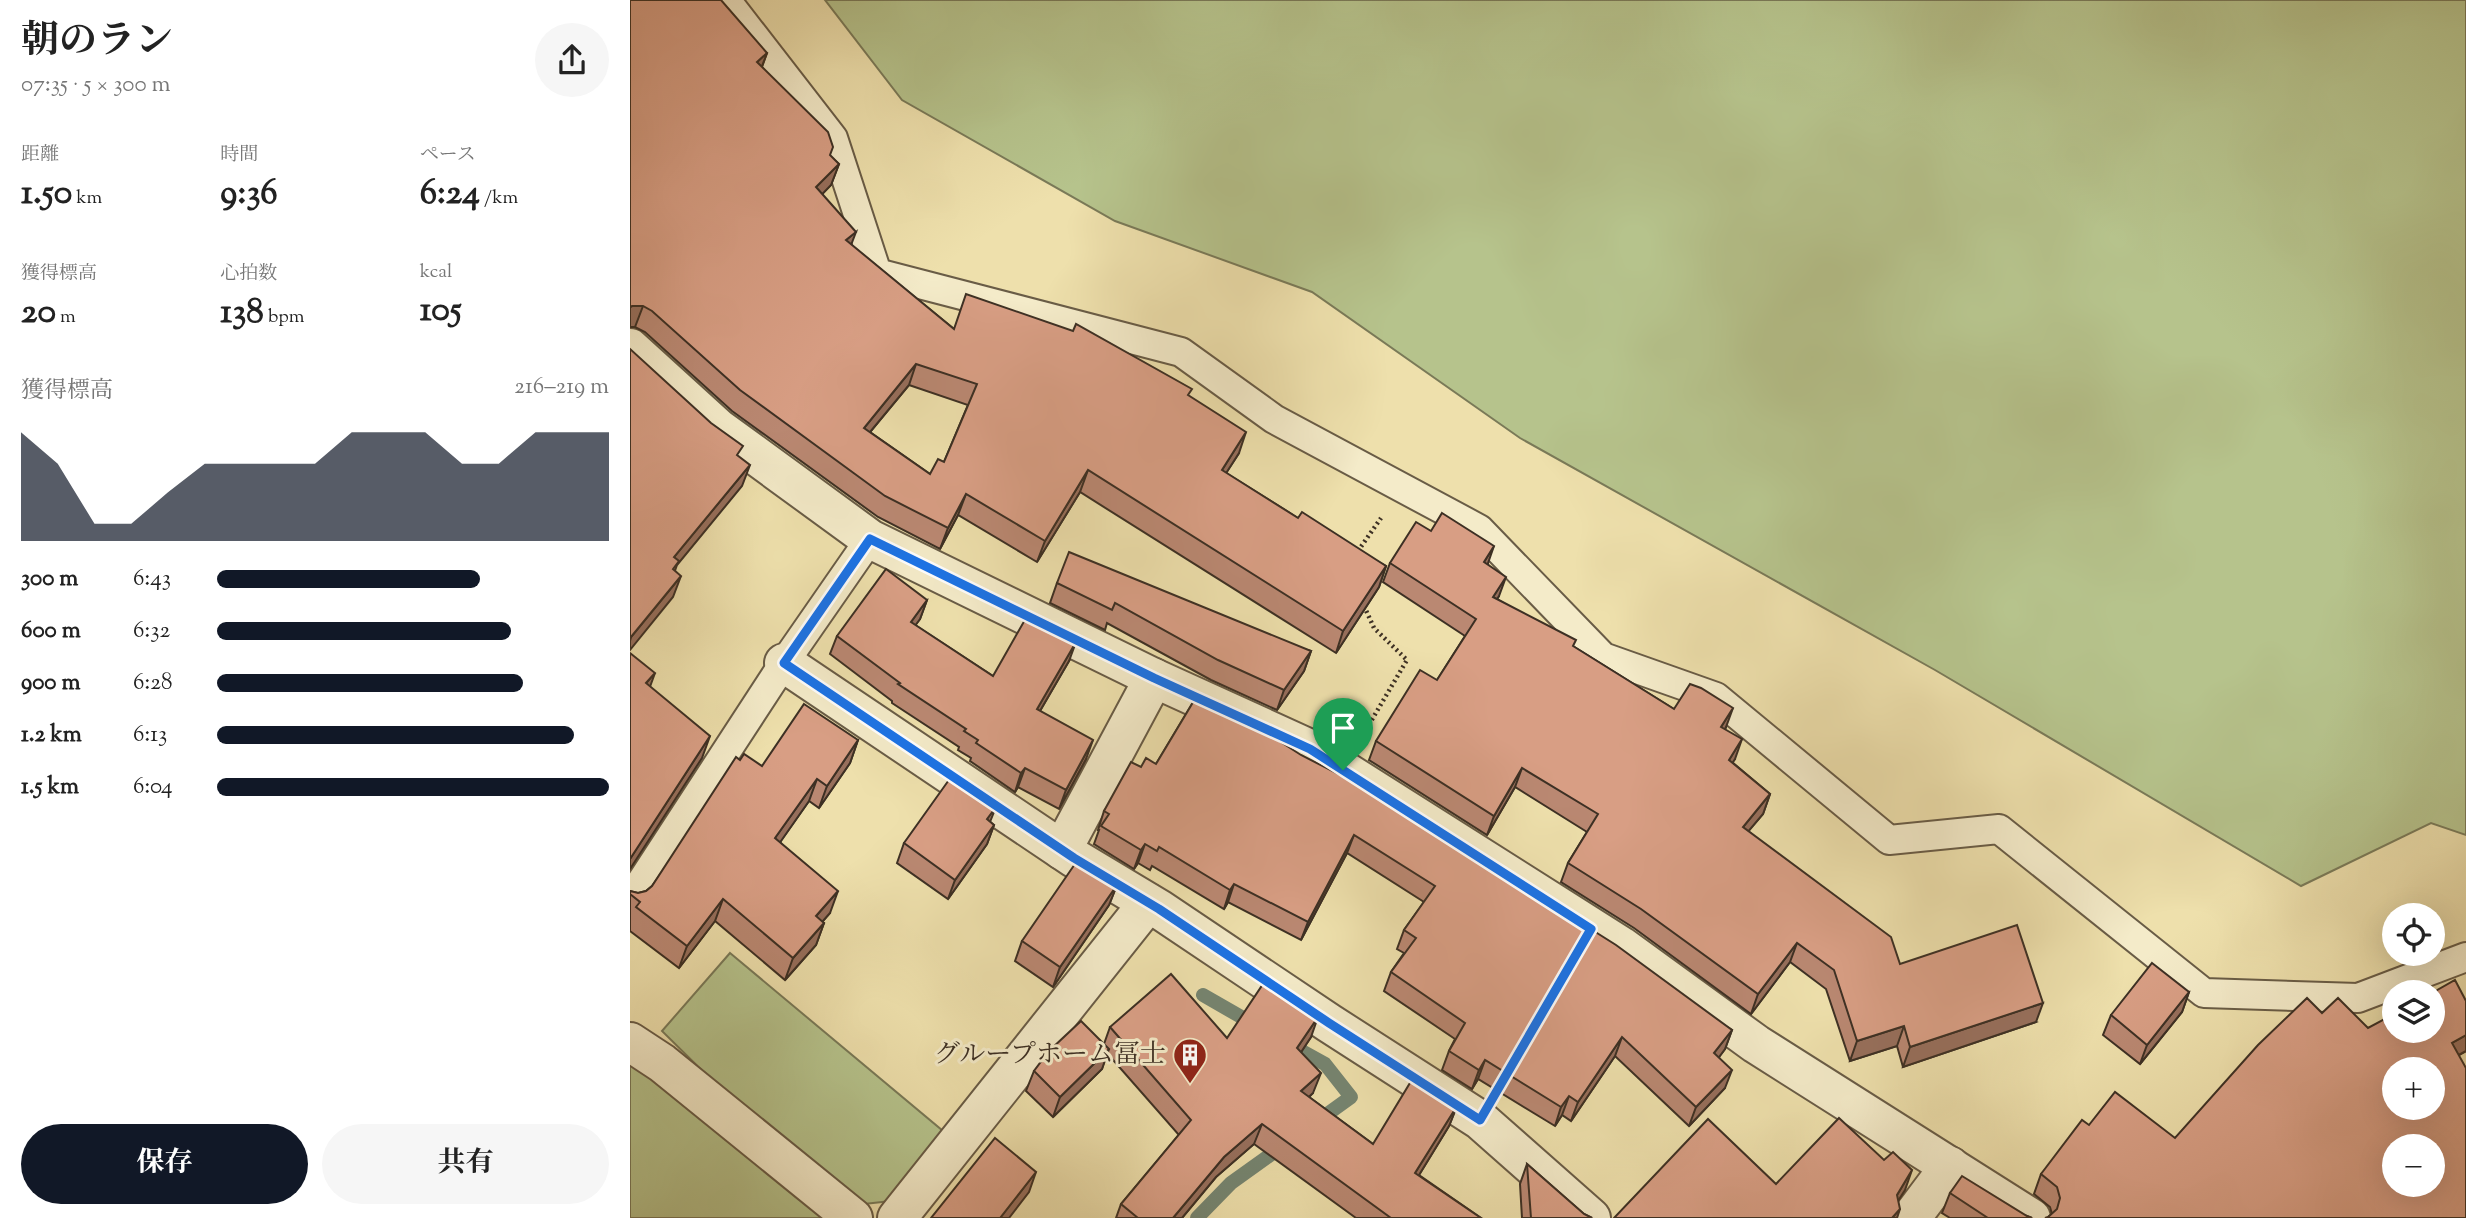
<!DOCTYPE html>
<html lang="ja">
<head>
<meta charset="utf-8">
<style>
  :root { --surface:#fff; --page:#f6f6f6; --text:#222; --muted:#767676; --accent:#111827 }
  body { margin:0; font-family:"Sorts Mill Goudy","Noto Serif JP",serif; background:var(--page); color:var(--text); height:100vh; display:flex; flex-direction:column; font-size:26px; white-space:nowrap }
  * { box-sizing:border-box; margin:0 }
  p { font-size:23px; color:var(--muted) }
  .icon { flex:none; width:38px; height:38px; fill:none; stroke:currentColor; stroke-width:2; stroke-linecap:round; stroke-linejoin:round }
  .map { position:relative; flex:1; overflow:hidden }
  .details { display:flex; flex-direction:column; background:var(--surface); width:630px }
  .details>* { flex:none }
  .controls { position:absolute; left:1752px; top:903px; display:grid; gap:14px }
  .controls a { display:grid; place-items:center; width:63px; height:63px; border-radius:50%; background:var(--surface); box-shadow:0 7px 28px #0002; font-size:35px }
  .pin { position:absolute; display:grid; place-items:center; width:60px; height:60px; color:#fff; margin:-72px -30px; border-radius:50% 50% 50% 0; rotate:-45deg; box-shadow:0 0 7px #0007 }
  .pin .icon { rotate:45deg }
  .round { display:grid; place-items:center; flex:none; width:74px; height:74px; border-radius:37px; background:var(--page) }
  .headline { display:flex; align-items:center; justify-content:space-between; height:119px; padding:0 21px }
  h1 { font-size:38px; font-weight:700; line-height:52px }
  .metrics { display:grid; grid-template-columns:repeat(3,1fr); gap:10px; height:119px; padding:7px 21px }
  .metrics div { display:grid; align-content:center }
  .metrics b { font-size:35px; font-weight:700 }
  .metrics small { font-size:19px; font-weight:400 }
  .metrics p { font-size:19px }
  .chart { height:196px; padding:14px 21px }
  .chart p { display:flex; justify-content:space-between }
  .chart svg { width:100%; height:126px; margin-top:7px; fill:var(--accent); opacity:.7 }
  .primary-button { display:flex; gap:14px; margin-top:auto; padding:14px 21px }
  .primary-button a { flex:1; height:80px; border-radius:42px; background:var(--accent); color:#fff; font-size:28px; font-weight:700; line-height:80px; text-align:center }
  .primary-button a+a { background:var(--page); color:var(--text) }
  ul { padding:0 21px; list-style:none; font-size:23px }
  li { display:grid; grid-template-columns:112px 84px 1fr; align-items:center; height:52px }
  li i { height:18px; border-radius:9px; background:var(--accent) }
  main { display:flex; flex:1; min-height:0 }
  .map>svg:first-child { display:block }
  .green { fill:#b6c38c; stroke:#7a7a58; stroke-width:2 }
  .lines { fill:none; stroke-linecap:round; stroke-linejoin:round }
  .stream { stroke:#758571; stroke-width:14 }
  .lane-casing { stroke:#695c46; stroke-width:32 }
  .street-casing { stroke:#695c46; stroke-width:42 }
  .path { stroke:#3d3024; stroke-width:4.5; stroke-dasharray:2 3.5; stroke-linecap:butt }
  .lane { stroke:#f4ebc9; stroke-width:28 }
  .street { stroke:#f4ebc9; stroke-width:38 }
  .wall { fill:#ba8872; stroke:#3d3024; stroke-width:2; fill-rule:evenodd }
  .shaded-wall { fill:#976f5c; stroke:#3d3024; stroke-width:2 }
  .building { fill:#d89e84; stroke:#3d3024; stroke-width:2; fill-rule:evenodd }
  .route-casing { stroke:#fff; stroke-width:14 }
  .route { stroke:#1a73e8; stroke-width:9 }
  .labels { text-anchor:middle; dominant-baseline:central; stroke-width:6; stroke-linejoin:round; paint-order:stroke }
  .poi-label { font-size:26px; fill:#3d3024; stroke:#f4ebc9; text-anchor:end }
</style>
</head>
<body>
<main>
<section class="details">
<div class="headline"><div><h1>朝のラン</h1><p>07:35 · 5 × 300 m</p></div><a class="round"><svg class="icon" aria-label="share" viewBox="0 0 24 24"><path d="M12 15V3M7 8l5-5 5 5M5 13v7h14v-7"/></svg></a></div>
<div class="metrics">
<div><p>距離</p><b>1.50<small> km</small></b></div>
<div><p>時間</p><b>9:36</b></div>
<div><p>ペース</p><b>6:24<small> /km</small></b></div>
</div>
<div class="metrics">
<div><p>獲得標高</p><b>20<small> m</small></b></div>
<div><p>心拍数</p><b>138<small> bpm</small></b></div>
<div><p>kcal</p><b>105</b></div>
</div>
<div class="chart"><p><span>獲得標高</span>216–219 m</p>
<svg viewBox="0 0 160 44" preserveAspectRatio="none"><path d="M0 44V6L10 17L20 38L30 38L40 27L50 17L60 17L70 17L80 17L90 6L100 6L110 6L120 17L130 17L140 6L150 6L160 6V44z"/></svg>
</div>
<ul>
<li><b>300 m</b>6:43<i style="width:67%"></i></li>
<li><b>600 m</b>6:32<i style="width:75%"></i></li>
<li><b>900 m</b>6:28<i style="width:78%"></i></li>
<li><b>1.2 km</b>6:13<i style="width:91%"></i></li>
<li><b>1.5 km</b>6:04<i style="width:100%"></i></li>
</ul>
<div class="primary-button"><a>保存</a><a>共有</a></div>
</section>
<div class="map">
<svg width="1836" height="1218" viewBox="0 0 1836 1218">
  <rect width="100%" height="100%" fill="#eee0ac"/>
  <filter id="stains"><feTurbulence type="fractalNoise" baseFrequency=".00286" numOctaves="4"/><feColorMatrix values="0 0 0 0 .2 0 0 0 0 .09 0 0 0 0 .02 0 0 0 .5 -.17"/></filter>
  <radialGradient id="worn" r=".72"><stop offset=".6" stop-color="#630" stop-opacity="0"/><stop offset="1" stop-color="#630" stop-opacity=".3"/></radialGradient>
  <g class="green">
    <path d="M195,0H1836V835L1801,823L1671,886L1305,670L890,438L682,292L485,221L272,100Z"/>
    <path d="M100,953L313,1131L261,1201L225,1205L113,1111L32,1031Z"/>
    <path d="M0,1061L196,1218H0Z"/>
  </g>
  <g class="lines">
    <g class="stream">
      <path d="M573,995L627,1026"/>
      <path d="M657,1043L695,1064L721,1097L685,1123"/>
      <path d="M567,1218L601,1183L654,1145"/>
    </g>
    <g class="lane-casing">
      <g id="lane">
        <path d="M96,0L203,138L247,273L551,352L644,419L849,529L973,657L1086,697L1259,840L1369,829L1574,993L1728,998L1836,957"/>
        <path d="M0,899L154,663L240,539"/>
      </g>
    </g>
    <g class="street-casing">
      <g id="street">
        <path d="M0,348L88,428L240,539L524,678L680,749L991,946L1126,1044L1401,1218"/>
        <path d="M154,663L444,858L529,909L699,1023L850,1120L961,1218"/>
        <path d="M432,850L524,678"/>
        <path d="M0,1042L32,1063L223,1218"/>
        <path d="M267,1218L518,903"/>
        <path d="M1281,1218L1320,1166"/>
      </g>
    </g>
    <g class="path">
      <path d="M728,551L751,518"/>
      <path d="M734,606L744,628L777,660L734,733"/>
    </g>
    <use href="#lane" class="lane"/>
    <use href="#street" class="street"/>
  </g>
  <g class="wall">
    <path d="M0,0L137,53L132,67L200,156L209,164L201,185L192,194L221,245L324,329L559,396L609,453L596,473L668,518L756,566L749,587L706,653L450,492L407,562L328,515L310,549L248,517L102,411L15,332L5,327H0ZM279,385L338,405L314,462L300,474L240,432Z"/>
    <path d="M760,563L858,564L869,596L867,599L1044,709L1096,727L1095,730L1105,759L1102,762L1140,794L1133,814L1118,831L1270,964L1406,1022L1273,1067L1267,1046L1220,1061L1196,989L1160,962L1121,1014L1004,928L931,882L938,863L957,832L885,787L857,835L739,760L746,741L807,680L835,636L753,582Z"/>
    <path d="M427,583L681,651L674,671L647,710L581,680L477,623L475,630L420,603Z"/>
    <path d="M297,600L290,619L285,625L363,676L439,661L410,711L456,759L429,809L388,787L385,792L340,761L341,758L328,750L329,747L262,703V701L200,654L207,636Z"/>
    <path d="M565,699L1102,1030L1095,1049L1089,1057L1095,1088L1059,1126L985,1056L941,1121L932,1115L925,1126L848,1079L842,1089L812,1070L819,1051L825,1039L754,991L761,972L774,953L767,949L774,930L794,902L717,853L671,940L598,902L594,909L522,866L520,870L508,863L504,869L464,844L469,830H468L474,811L511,767L526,764Z"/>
    <path d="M228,740L220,763L189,808L179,801L150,842L200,913L192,922L194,923L186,945L155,980L85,921L49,968L0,931V891L8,893L16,891L22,886L110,760L132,766Z"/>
    <path d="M360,822L364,825L357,844L318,899L267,863L274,843Z"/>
    <path d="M487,885L479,905L423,987L385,961L392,941Z"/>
    <path d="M1559,992L1552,1012L1510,1064L1473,1035L1481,1015Z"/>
    <path d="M1836,1001V1051L1829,1055L1418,1217L1422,1214L1420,1207L1404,1194L1411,1174L1459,1125L1545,1138L1692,1013L1738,1028Z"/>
    <path d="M480,1027L597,1038L681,1037L671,1052L683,1093L679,1097L743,1144L827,1106L819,1126L789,1175L851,1218H726L624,1144L586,1177L552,1218H486L491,1204L549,1135L477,1053L472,1069L423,1117L396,1091L404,1071L474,1044Z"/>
    <path d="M897,1164L954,1214L962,1218H892L890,1184Z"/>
    <path d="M1320,1193L1397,1216L1402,1218H1320L1312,1213Z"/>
  </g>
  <g class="shaded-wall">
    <path d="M137,53L129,74L127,62Z"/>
    <path d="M209,164L201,185L179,208L186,187Z"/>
    <path d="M226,232L218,253L216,240Z"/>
    <path d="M2,306H13L5,327H0V307Z"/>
    <path d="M286,364L279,385L226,449L234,428Z"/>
    <path d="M616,432L609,453L584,492L592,470Z"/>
    <path d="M120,465L112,486L47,565L41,582L44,557Z"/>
    <path d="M458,470L450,492L407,562L415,541Z"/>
    <path d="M336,494L328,515L310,549L318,528Z"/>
    <path d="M864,546L857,566L854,562Z"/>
    <path d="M756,566L749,587L706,653L713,631Z"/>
    <path d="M51,576L43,597L0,650V641L1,637Z"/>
    <path d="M876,577L869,596L856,616L863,597Z"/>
    <path d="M297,600L290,619L274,641L281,622Z"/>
    <path d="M446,642L439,661L400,728L407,709Z"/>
    <path d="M681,651L674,671L647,710L654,690Z"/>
    <path d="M25,673L17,695L16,683Z"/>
    <path d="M1103,708L1096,727L1084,747L1091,727Z"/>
    <path d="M80,736L72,758L0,869V859Z"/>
    <path d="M1112,739L1105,759L1092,779L1099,760Z"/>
    <path d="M228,740L220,763L189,808L197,786Z"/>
    <path d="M463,740L456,759L429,809L436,790Z"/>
    <path d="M395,768L388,787L385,792L391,773Z"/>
    <path d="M892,768L885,787L857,835L864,816Z"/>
    <path d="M187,779L179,801L137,861L145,838Z"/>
    <path d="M1140,794L1133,814L1106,846L1113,827Z"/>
    <path d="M366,807L358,827L357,819Z"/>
    <path d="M364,825L357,844L318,899L325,880Z"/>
    <path d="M724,835L717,853L671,940L678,922Z"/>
    <path d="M515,844L508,863L504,869L511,850Z"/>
    <path d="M604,884L598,902L594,909L600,890Z"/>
    <path d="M487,885L479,905L423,987L430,967Z"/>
    <path d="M208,891L200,913L178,938L186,916Z"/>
    <path d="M93,899L85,921L49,968L57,946Z"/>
    <path d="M194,923L186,945L155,980L163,958Z"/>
    <path d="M1167,943L1160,962L1121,1014L1128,994Z"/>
    <path d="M1559,992L1552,1012L1510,1064L1517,1045Z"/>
    <path d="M1413,1003L1406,1022L1273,1067L1280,1047Z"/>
    <path d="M688,1017L681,1037L660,1069L667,1048Z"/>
    <path d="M1274,1026L1267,1046L1220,1061L1227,1041Z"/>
    <path d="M1102,1030L1095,1049L1078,1072L1084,1053Z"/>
    <path d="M1836,1035V1051L1814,1063L1822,1043Z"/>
    <path d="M992,1037L985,1056L941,1121L948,1102Z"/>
    <path d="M479,1049L472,1069L423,1117L430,1097Z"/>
    <path d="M855,1060L848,1079L842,1089L849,1070Z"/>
    <path d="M1102,1070L1095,1088L1059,1126L1066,1107Z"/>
    <path d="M691,1073L683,1093L664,1111L671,1091Z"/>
    <path d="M939,1096L932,1115L925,1126L931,1107Z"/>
    <path d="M827,1106L819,1126L778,1193L785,1173Z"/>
    <path d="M632,1124L624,1144L586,1177L552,1218H543L594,1157Z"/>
    <path d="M1282,1170L1275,1190L1259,1215L1267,1195Z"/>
    <path d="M406,1172L399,1192L379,1218H370Z"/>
    <path d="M1270,1209L1267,1218H1262Z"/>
  </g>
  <g class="building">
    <path d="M0,0H91L137,53L127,62L198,132L203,147L200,155L209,164L186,187L226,232L216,240L324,329L336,294L443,331L446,324L562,389L558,395L616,432L592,470L668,518L672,512L756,566L713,631L458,470L415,541L336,494L318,528L255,496L110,390L22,311L13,306H2L0,307ZM286,364L347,384L314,462L308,459L300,474L234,428Z"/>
    <path d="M0,349L81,423L113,446L107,455L120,465L44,557L49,561L43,569L51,576L1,637L0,636Z"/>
    <path d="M812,513L864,546L854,562L876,577L863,597L946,640L943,646L1044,709L1060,684L1071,688L1103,708L1091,727L1112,739L1099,760L1140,794L1113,827L1261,937L1270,964L1387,925L1413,1003L1280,1047L1274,1026L1227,1041L1204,970L1167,943L1128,994L1011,909L938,863L968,814L892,768L864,816L746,741L790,670L807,680L846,619L760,563L786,522L801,531Z"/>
    <path d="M439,552L681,651L654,690L588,660L485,603L482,610L427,583Z"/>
    <path d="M256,569L297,600L281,622L363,676L396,618L446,642L407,709L463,740L436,790L395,768L391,773L346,743L348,740L334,731L336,729L268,684L270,683L207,636Z"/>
    <path d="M0,653L25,673L16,683L80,736L0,859Z"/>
    <path d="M565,699L629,728L671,755L722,781L723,779L986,945L1102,1030L1084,1053L1102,1070L1066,1107L992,1037L948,1102L939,1096L931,1107L855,1060L849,1070L819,1051L835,1023L761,972L786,938L774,930L805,886L724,835L678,922L604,884L600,890L529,847L527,851L515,844L511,850L471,826L479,814L474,811L501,762L511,767L516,758L526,764Z"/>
    <path d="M174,704L228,740L197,786L187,779L145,838L208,891L186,916L194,923L163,958L93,899L57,946L6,907L10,902L0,894V891L8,893L16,891L22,886L106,757L110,760L114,754L132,766Z"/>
    <path d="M321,777L366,807L357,819L364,825L325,880L274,843Z"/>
    <path d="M447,861L487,885L430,967L392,941Z"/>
    <path d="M1522,963L1559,992L1517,1045L1481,1015Z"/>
    <path d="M541,974L597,1038L635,981L688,1017L667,1048L691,1073L671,1091L743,1144L783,1078L827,1106L785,1173L851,1218H761L632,1124L594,1157L543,1218H508L491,1204L561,1120L480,1027Z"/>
    <path d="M1825,980L1836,1001V1035L1822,1043L1836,1068V1218H1415L1418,1217L1427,1209L1430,1198L1427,1187L1411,1174L1452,1120L1459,1125L1485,1092L1545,1138L1628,1045L1677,998L1692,1013L1708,998L1738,1028L1764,1014V1031H1802V993ZM1764,1069H1802V1108H1764ZM1764,1146H1802V1185H1764Z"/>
    <path d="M451,1021L479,1049L430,1097L404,1071L419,1051Z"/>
    <path d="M1209,1118L1254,1160L1263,1152L1282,1170L1267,1195L1270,1209L1262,1218H984L1078,1119L1146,1184Z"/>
    <path d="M365,1138L406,1172L370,1218H301Z"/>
    <path d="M897,1164L954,1214L962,1218H901Z"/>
    <path d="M1332,1176L1397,1216L1402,1218H1358L1320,1193Z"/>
  </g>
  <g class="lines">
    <g class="route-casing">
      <path id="route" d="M240,539L524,678L680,749L961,929L850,1120L699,1023L529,909L444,858L154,663Z"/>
    </g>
    <use href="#route" class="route"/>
  </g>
  <defs>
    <g id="building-pin" transform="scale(1.75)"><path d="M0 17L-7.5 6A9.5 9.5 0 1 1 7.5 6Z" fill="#8f2418" stroke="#f4ebc9"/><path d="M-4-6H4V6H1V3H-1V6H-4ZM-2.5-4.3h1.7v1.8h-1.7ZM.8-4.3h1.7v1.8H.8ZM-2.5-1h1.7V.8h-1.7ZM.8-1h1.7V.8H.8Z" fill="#fff"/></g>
  </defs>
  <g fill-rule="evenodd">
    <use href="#building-pin" x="560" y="1055"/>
  </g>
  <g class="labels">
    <g class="poi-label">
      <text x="536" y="1055">グループホーム冨士</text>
    </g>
  </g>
  <rect width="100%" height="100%" filter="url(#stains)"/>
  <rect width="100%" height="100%" fill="url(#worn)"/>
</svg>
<div class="controls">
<a><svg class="icon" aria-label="locate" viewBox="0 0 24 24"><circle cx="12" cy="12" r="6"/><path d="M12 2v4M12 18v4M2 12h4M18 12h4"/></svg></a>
<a><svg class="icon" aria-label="layers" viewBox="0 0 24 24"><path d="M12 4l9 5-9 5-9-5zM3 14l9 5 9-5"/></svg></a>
<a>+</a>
<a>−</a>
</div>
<div class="pin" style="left:713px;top:770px;background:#1e9e55"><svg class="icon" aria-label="arrive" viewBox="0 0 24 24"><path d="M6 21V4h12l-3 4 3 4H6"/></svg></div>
</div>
</main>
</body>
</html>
